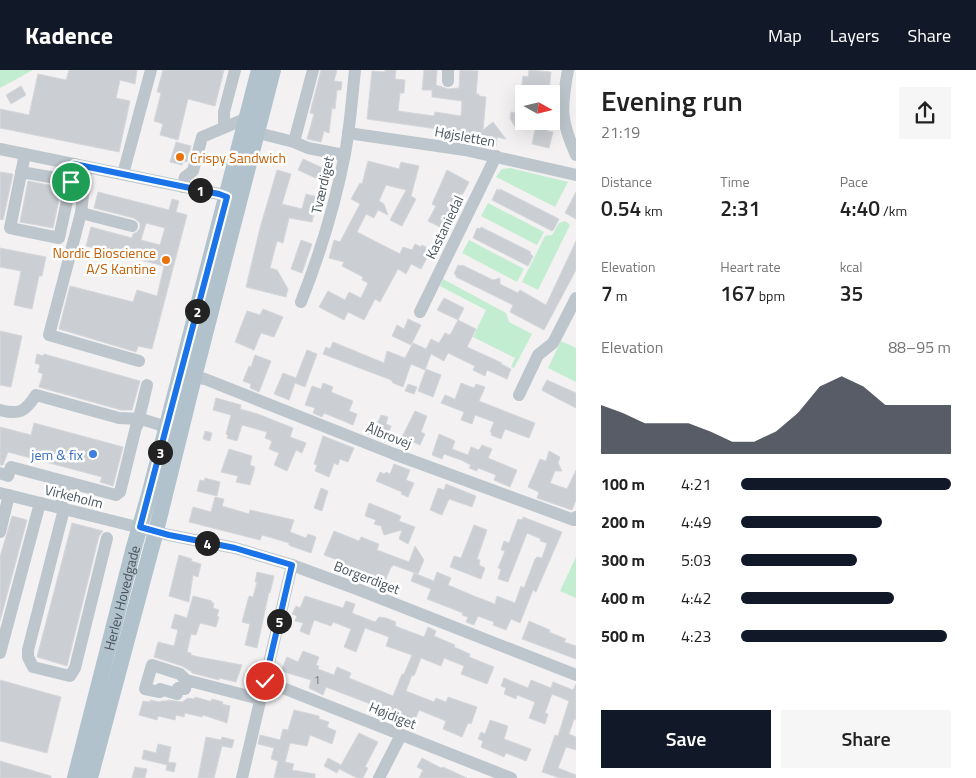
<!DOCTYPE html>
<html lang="en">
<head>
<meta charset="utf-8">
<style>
  :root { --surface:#fff; --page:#f6f6f6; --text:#222; --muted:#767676; --accent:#111827 }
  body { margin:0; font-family:"Titillium Web",sans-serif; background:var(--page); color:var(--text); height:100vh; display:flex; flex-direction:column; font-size:19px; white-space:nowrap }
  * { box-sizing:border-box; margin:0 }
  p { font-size:16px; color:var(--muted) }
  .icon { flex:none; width:28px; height:28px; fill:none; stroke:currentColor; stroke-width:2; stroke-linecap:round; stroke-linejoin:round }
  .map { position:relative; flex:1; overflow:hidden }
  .panel { display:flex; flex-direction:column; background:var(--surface); width:400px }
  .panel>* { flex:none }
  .needle { width:32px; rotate:98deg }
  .buttons { position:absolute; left:515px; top:15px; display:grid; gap:10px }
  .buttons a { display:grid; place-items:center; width:45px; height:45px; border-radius:0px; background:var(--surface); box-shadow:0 5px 20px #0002; font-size:25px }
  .pin { position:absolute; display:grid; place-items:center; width:42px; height:42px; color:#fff; margin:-21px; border:2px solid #fff; border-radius:50%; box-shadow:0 1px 5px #0007 }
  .km { position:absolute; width:25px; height:25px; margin:-12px; border-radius:50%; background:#222; color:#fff; font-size:14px; line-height:25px; text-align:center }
  .round { display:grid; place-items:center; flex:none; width:52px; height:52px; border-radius:0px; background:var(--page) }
  .summary { display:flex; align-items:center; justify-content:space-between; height:85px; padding:0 25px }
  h1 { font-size:28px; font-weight:600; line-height:38px }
  .stats { display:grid; grid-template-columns:repeat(3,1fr); gap:8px; height:85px; padding:5px 25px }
  .stats div { display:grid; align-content:center }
  .stats b { font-size:21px; font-weight:600 }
  .stats small { font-size:14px; font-weight:400 }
  .stats p { font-size:14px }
  .chart { height:140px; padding:10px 25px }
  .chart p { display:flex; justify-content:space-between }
  .chart svg { width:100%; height:90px; margin-top:5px; fill:var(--accent); opacity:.7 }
  .button { display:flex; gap:10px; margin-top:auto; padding:10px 25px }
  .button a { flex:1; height:58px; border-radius:0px; background:var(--accent); color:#fff; font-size:20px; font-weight:600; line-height:58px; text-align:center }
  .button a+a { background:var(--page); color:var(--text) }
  ul { padding:0 25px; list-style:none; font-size:16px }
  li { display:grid; grid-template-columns:80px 60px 1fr; align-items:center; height:38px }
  li i { height:12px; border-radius:6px; background:var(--accent) }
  header { display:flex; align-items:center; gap:30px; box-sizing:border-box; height:70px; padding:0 25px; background:var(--accent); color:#fff }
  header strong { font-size:24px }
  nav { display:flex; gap:28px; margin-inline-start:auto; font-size:18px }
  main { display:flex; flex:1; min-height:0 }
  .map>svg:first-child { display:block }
  .green { fill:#c2edd0 }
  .building { fill:#cbced2; stroke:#d5d7db; fill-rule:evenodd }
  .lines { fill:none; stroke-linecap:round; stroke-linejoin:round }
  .minor { stroke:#bdc6cc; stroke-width:12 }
  .major { stroke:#b2c2cd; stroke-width:16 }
  .route-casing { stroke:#fff; stroke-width:10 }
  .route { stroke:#1a73e8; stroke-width:6 }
  .food-dot { fill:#e8710a; stroke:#fff; stroke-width:2 }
  .shop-dot { fill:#3f7fe0; stroke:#fff; stroke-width:2 }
  .labels { text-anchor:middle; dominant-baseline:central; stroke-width:5; stroke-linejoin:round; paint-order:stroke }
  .number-label { font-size:11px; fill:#6a737a }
  .street-label { font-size:14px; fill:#49555d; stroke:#fff }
  .food-label { font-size:14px; fill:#c56008; stroke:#fff; text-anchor:start }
  .shop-label { font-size:14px; fill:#366cbe; stroke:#fff; text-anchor:end }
</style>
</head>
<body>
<header>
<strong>Kadence</strong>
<nav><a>Map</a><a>Layers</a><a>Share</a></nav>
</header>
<main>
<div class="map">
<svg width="576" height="708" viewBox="0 0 576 708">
  <rect width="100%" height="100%" fill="#f3f1f1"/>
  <g class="green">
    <path d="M0,0H33L0,18Z"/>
    <path d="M510,98L568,112L555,137L496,107L502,99Z"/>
    <path d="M488,133L544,162L537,175L481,146Z"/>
    <path d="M565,151L570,155L538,220L522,212L545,166L552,165L559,153Z"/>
    <path d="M469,170L524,199L517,212L462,183Z"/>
    <path d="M443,209L506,243L509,252L532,264L514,298L511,297L515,288L473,267L486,240L440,216Z"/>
    <path d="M561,271L576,278V312L548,298Z"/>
    <path d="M576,487V528L560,521Z"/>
  </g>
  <g class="building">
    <path d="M69,0H137L135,14L120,10L116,28L130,31L119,82L0,58V39L29,45L38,4L66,10Z"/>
    <path d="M163,0H224L215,36L188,29L178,70L160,65L163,54L154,51L161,23L157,22Z"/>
    <path d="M321,0H337L334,11L342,12L341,20H337L335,39L332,38L329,63L324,61L321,72L307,69L314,44L310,43Z"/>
    <path d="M385,0H396L395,9L405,10L404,23H400L398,41L434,46L435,42L461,46L462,31L432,27V20H422L424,0H437L436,15L448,19L459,18L460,0L478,1L476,24H479V26L486,27L483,60L493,52L506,69L497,67L496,76L485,74L487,66L367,49L372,1L385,2Z"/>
    <path d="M529,0L551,2L549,21L529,18V21H521L523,6L528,7Z"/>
    <path d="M21,16L26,25L11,34L6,25Z"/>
    <path d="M511,42L524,44V52L515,57L510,48Z"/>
    <path d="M537,51H549L547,61L553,62L549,78L532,74Z"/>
    <path d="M176,72L191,76L187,92L183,91L182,95L170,92Z"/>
    <path d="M303,89L325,99L320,110L298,100Z"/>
    <path d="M368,91L399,99L401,92L419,96L411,126L416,129L402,156L390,150L406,120L386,115L379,131L384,134L388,145L378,140L374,148L366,144L357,162L400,184L403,177L412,180L415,174L421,177L422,175L439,184L436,190L428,186L421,199L411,194L406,204L398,199L380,232L375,229L364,250L348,242L344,250L319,237L328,221L345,230L349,222L361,228L368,213L362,210L363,207L342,196L344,192L329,188L334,170L340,172L360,134L351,129L360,113L362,114Z"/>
    <path d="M277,100L291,104L282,134L302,139L306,124L318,127L312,152L289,148L283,173L277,171L270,198L277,200L288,219L286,227L246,217L260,158Z"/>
    <path d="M447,100L469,112L463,124H461L444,159L428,151L436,136L432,134Z"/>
    <path d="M0,102L13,104L3,150L0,149Z"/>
    <path d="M28,111L49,115L55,113L62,115L53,158L20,152Z"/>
    <path d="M497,119L500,121V119L559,149L554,159L552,161L492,130Z"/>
    <path d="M98,122L169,140L172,129L179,131L176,142L187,145L152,279L138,276L136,282L59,259L70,216L133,232L137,220L157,226L164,196L86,176L91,157L132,168L133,164L137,162L140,158V153L134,148L94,138ZM146,153L165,158L160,175L141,170Z"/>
    <path d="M576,122V149L565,143Z"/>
    <path d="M481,157L531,182L530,184L533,186L528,196L473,168L477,158L480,159Z"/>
    <path d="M301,170L312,174L302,203L291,199Z"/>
    <path d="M576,171V200L544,260L510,242L513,235L456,207V205L454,204L458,195L461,196L462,195L493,210L500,208V214L518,223L520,220L546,235Z"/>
    <path d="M0,178L46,187L42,206H39L32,239L14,235L21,201L0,197Z"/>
    <path d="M444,228L464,238L458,250L476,259L467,277L502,293L501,294L511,299L507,309L487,300L485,306L473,300L475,296L448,283L444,291L431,284L425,300L411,294L403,317L393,313L391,310L323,284L326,277L330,279L333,272L384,293L387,281L405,288L413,273L426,279L431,269L439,273L445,263L450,265L458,250L437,240Z"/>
    <path d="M263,239L283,247L274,267L261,263L254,280L235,272L247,241L260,245Z"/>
    <path d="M408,249L421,255L411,275L392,266L397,255L404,259Z"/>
    <path d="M0,261L22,266L11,317L0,315Z"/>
    <path d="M307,280L317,284L305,317L295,313L289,330L274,324L283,303L296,308Z"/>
    <path d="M37,284L43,286L44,284L140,311L132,340H121L39,317L43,304L38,302L40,295L35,293Z"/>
    <path d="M255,285L271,291L259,322L250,318L251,314L243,311L249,296L251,297Z"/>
    <path d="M426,299L441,305L433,327L418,321Z"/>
    <path d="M547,310L576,323V338L543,321L542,319Z"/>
    <path d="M323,313L333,317L331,322L353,331L349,341L357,344L353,355L324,343L322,347L313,343L315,338L305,335L312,316L321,319Z"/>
    <path d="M461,313L474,318L476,314L485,317L479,331L535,353L529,368L505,359L501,369L491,365L492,362H490L494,352L475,345L472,354L461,350L464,342L441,333L445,325L455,329Z"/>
    <path d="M408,314L417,317L414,324L405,321Z"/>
    <path d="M216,328L241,335L240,339L258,344L293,358L290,367L306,373L302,383L296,380L287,401L274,395L279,383L269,379L272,371L265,368L267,362L242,355L237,371L227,368L228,365L226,364L231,345L213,340Z"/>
    <path d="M415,341L427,346L421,362L425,364L420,375L402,367Z"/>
    <path d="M381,345L388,347L386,354L391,356L386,371L367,364L372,352L377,355Z"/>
    <path d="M34,353L123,377L113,416L100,412L102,407L8,382L3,395H0V357L31,365Z"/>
    <path d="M205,361L212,363L210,371L203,369Z"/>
    <path d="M439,364L455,371L452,379L468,385L471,377L479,380L482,375L492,379L488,388L517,400L510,417L494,410L496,405L478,398L477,401L469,398L471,395L461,390L444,384L442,389L432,385Z"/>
    <path d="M323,366L354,378L348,392L340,389L338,395L334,393L329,407L315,401L317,395L314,394Z"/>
    <path d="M229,379L252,386L250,395L255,397L250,415L236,412L238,406L221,402Z"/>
    <path d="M549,381L560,387L558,393L562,401H555L550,413L567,419L576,400V430L572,440L537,428L539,422L528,417L540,389L546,391Z"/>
    <path d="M394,394L410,400L406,410L414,413L408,427L401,424L402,422L376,411L380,402L384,404L386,402L390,404Z"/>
    <path d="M205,408L220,412L217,426L197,421L200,410L204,411Z"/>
    <path d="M446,414L476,426L472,437L449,429L442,445L430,440L438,418L444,420Z"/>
    <path d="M321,418L328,421L322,441L314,438Z"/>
    <path d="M215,427L224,429L222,436L249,444L250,440L294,450L290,462L306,468L308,464L316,467L311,483L291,476L289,475V473L262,465L260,470L189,452L193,437L211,442Z"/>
    <path d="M369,433L401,446L399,451L415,457L408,474L399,469L402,460L384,465L381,456L374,454L376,450L365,446Z"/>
    <path d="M12,446L27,450L0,551V487Z"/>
    <path d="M523,447L562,462L536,522L533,520L520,553L511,549L506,560L493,555L494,552L478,546L474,555L466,552L468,547L462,545L463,543L427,529L431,519L411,511L414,503L434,511L437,502L451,508L448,515L474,526L495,534L497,526L515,533L521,516L524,518L535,489L537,487L542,488L547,473L540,471L541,469L527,463L508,512L498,509L501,499L498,498L505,481L501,480L504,471L509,473L518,449L522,450Z"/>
    <path d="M72,453L103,461L99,466L67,596L37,587Z"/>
    <path d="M474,455L487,460L477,489L480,490L479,495L485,498L481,509L450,497L454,486L461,488Z"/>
    <path d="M334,461L359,471L361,467L379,474L377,480L409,492L415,476L424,490L418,504L393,495L392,497H391L384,514L350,500L347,506L336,502L340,491L324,485Z"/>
    <path d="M179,485L192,489L191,491L201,494L198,507L193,505L189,532L169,526Z"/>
    <path d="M257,502L274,506L270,523L269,522L257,578L245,575L250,554L242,552L249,526L253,527L257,512H255Z"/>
    <path d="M193,526L212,531L211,533H214L213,538L219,540L217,546L219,547L216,557L200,553L196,565L191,564L187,582L191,583V585L199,587L242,595L236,612L219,608V610L192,603V602L182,596L154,587L158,572L174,576L178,560L171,558L175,544L187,548Z"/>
    <path d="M305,526L343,538L346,531L355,534L352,543L375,552L379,547L386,548L396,552L395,556L424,567L428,557L436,561L434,566L455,575L454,577L470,584L469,587L494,597L487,614L461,604L464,596L444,588L441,596L421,588L414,606L412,605L406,621L434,632L436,628L446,632L448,627L477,637L471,654L468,653L462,667L443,659L446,651L419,640L414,652L403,647L401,652L393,649L394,646L372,638L373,635L326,617L323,625L309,618L311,610L281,601L287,587L298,592L303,581L319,587L316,595L319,596L318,599L334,605L337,597L351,603L349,608L393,626L402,604H404L412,585L386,576L389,567L365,558L356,582L344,577L351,559L333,552L331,556L314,550L309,565L300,561L303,553L295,551L297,546L292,544L296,536L300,538Z"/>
    <path d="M529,551L550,560L549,562L566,569L564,572L576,576V589L522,569Z"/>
    <path d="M504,608L528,618L531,610L551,618L553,612L573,620L576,614V650L574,649L569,664L576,667V680L566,677L558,698L576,705V708H560L542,702L555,665L558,666L569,631L552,624L545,643L548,644L545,654L529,648L535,632L517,625L516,629L504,624L506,618L501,616Z"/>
    <path d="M0,610L61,627L47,683L0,671Z"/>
    <path d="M195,627L209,631H211L212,629L223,632L222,634L230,636L227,653L203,645L202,647L185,643L184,647L176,645L175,650L158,646L157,650L139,645L143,631L150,632V630L160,632L161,631H167L168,630L182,632L188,628L194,629Z"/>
    <path d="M294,640L319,646V649L329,652L327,657L336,661L332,674L310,665L307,676L290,673L285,692L294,694L292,700L315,704V708H274L278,691L271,689L274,678L258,674L260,665L280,670L283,659L288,660Z"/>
    <path d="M490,650L508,656L504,669L531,679L526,691L506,683L504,687L481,677L483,671L478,669L481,662L485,664Z"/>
    <path d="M359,663L378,672L365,697L368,698L363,708H357L339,699L337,703L324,696L328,688L341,695Z"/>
    <path d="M206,667L221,670L222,667L234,670L232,678L222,676L214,708H198Z"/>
    <path d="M158,674L171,677L168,692L176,693L174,702L166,700L167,695L142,689L144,680L156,683Z"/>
    <path d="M422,688L441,698L443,697L467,708H419L423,700L417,697Z"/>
    <path d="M0,691L51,706V708H0Z"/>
    <path d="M135,697L147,699L145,708H132Z"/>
  </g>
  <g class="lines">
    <g class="minor">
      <path d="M448,0V11"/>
      <path d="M568,0C561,38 560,49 576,85"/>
      <path d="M224,57V42L235,0"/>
      <path d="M258,63L294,72L308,78L344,85"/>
      <path d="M348,63L465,80L576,105"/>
      <path d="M294,72L313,0"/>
      <path d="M0,79L219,124L227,127"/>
      <path d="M25,84L10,158L59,168L75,94"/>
      <path d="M86,97L81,143L49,265L139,291"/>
      <path d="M21,102L50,107"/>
      <path d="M123,104L151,0"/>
      <path d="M183,117L185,107L193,101L202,67L247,48"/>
      <path d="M81,143L132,156"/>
      <path d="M301,232C320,184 335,135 345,84C350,57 352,28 355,0"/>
      <path d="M420,242L496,86"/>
      <path d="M194,307L205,309L394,384L574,450L576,447"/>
      <path d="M147,315L140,344L141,349L167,357"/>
      <path d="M519,325L538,285L553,273L576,228"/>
      <path d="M0,340C19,345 25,342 36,325L119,348L141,349"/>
      <path d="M0,403L8,406L11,397L116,425L120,422L136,357L141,349"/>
      <path d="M0,423L169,465L235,478L292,495L357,519L576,605"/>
      <path d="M60,438L66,412"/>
      <path d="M64,439L28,580V587L33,597L70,606L75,598L107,468"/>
      <path d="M0,462L9,425"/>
      <path d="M0,583L40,433"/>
      <path d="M187,610L185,619L178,618L177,624L160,619V622L145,619L152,595L180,604L186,610L260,629"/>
      <path d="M265,611L511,708"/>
      <path d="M242,708L292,495"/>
      <path d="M379,708L401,665"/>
    </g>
    <g class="major">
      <path id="s1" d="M75,708L134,477L149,425L259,0"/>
      <path d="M90,708L156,461L194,307L273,0"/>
    </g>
  </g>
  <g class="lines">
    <g class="route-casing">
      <path id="route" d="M71,112L74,94L219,124L227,127L140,457L169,465L235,478L292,495L265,611"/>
    </g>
    <use href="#route" class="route"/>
  </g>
  <g class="food-dot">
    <circle cx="180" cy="87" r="5"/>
    <circle cx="166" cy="190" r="5"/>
  </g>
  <circle class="shop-dot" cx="93" cy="384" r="5"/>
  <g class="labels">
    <g class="number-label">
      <text x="317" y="610">1</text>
    </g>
    <g class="street-label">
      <text transform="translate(465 66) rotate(10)">Højsletten</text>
      <text transform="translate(322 115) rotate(-77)">Tværdiget</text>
      <text transform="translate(444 157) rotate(-64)">Kastaniedal</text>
      <text transform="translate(389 365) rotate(21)">Ålbrovej</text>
      <text transform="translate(74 426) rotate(14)">Virkeholm</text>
      <text transform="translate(367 507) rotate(21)">Borgerdiget</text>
      <text stroke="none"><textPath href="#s1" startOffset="186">Herlev Hovedgade</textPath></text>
      <text transform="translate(393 645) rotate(22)">Højdiget</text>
    </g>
    <g class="food-label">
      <text x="190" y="87">Crispy Sandwich</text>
      <text x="156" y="182" text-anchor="end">Nordic Bioscience<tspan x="156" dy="16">A/S Kantine</tspan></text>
    </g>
    <g class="shop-label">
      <text x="83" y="384">jem &amp; fix</text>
    </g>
  </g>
</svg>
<div class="buttons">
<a><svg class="needle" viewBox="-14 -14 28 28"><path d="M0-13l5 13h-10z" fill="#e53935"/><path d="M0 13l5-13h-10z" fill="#767676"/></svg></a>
</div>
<div class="pin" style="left:71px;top:112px;background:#1e9e55"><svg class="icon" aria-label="arrive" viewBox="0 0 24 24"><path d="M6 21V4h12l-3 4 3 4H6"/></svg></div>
<div class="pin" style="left:265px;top:611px;background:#d93025"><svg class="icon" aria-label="check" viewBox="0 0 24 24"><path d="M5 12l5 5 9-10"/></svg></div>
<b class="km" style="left:200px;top:120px">1</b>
<b class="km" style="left:197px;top:241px">2</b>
<b class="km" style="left:160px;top:382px">3</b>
<b class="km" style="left:207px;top:473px">4</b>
<b class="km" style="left:279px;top:551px">5</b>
</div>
<section class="panel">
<div class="summary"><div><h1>Evening run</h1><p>21:19</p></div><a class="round"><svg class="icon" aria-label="share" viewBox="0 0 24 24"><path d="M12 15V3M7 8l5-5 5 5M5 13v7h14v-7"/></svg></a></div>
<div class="stats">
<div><p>Distance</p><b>0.54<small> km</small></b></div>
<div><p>Time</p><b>2:31</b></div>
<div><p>Pace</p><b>4:40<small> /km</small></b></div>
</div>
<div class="stats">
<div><p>Elevation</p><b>7<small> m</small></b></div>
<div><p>Heart rate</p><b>167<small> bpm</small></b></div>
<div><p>kcal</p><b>35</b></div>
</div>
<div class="chart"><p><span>Elevation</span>88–95 m</p>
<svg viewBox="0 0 160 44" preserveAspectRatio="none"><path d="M0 44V20L10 24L20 29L30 29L40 29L50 33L60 38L70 38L80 33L90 24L100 11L110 6L120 11L130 20L140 20L150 20L160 20V44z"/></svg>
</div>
<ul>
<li><b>100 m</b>4:21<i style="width:100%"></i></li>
<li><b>200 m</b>4:49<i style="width:67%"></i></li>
<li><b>300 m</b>5:03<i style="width:55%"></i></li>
<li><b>400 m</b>4:42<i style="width:73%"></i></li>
<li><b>500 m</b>4:23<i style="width:98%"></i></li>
</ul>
<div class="button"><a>Save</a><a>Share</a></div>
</section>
</main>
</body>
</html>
